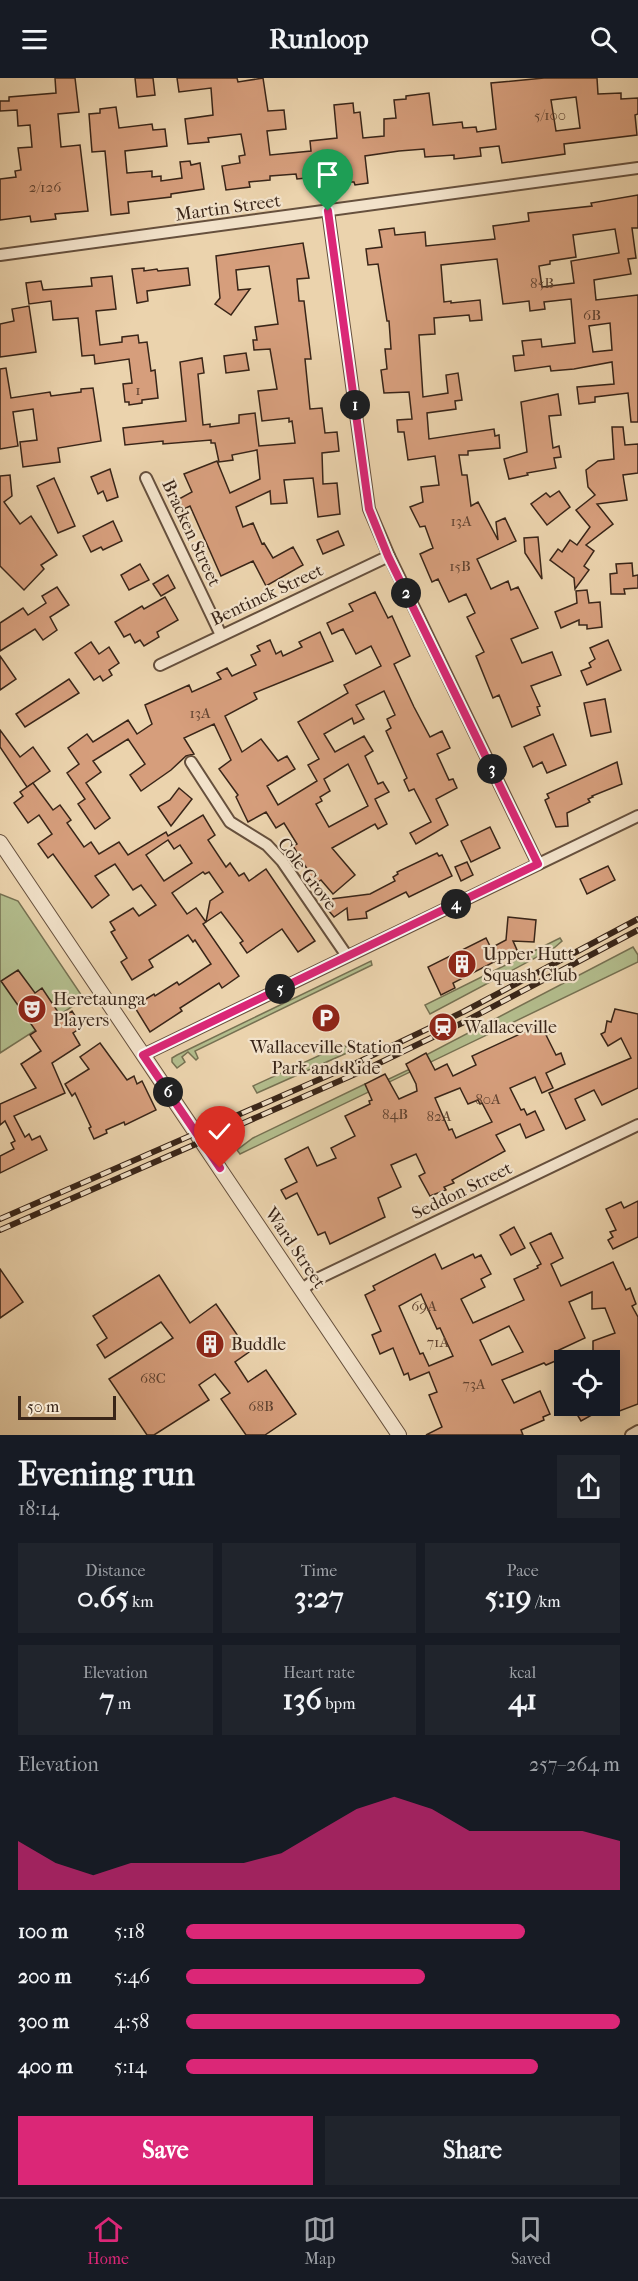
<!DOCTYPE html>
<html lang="en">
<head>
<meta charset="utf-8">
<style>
  :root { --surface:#171b24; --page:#20242c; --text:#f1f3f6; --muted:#9ea1a6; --line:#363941; --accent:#db2777 }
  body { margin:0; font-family:"IM FELL French Canon",serif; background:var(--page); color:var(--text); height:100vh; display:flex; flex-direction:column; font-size:22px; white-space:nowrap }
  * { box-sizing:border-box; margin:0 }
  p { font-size:20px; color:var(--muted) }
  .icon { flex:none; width:33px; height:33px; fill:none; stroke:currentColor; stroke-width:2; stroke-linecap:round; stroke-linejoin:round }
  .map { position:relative; height:1357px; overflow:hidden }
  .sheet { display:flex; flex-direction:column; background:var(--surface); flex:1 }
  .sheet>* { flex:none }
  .tools { position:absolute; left:554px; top:1272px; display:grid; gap:12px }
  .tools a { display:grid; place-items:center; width:66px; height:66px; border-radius:0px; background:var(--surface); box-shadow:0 3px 15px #0003; font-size:30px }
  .scale { position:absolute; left:18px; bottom:15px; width:98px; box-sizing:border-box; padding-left:6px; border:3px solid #392518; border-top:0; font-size:16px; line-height:21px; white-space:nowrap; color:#392518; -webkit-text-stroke:4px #f2e2ca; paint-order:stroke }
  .pin { position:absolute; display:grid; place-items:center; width:51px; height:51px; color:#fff; margin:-62px -26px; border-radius:50% 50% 50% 0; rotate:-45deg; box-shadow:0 0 6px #0007 }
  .pin .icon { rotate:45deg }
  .km { position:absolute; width:30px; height:30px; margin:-15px; border-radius:50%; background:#222; color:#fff; font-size:16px; line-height:30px; text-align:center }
  .round { display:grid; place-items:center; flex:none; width:63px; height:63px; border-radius:0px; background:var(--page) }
  .headline { display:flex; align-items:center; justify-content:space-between; height:102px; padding:0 18px }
  h1 { font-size:33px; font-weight:800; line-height:45px }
  .stats { display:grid; grid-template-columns:repeat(3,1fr); gap:9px; height:102px; padding:6px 18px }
  .stats div { display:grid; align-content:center; border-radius:0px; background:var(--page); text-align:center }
  .stats b { font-size:30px; font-weight:800 }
  .stats small { font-size:16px; font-weight:400 }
  .stats p { font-size:16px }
  .chart { height:168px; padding:12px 18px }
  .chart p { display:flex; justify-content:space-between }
  .chart svg { width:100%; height:108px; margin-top:6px; fill:var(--accent); opacity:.7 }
  .cta { display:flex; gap:12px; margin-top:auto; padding:12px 18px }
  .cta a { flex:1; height:69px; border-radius:0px; background:var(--accent); color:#fff; font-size:24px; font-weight:800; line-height:69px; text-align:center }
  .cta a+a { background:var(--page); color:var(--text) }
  ul { padding:0 18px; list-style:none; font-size:20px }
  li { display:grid; grid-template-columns:96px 72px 1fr; align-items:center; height:45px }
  li i { height:15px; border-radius:8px; background:var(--accent) }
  header { display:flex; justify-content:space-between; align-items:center; height:78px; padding:0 18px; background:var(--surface); font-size:27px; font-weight:800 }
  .tabs { display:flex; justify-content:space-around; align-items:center; height:84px; border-top:2px solid var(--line); background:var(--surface); font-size:16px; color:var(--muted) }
  .tabs a { display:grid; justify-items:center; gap:3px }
  .tabs .active { color:var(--accent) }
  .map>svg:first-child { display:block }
  .green { fill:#b3bd8d; stroke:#767152; stroke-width:1.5 }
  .building { fill:#d69e7c; stroke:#392518; stroke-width:1.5; fill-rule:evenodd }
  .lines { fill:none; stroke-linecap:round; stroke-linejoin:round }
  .minor-casing { stroke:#66503d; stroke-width:14 }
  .tertiary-casing { stroke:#66503d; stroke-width:16 }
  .minor { stroke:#f2e2ca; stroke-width:10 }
  .tertiary { stroke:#f2e2ca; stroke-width:14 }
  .rail-casing { stroke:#392518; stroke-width:6 }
  .rail { stroke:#f2e2ca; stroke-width:4; stroke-dasharray:11; stroke-linecap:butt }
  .route-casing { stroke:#fff; stroke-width:12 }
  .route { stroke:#db2777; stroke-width:8 }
  .labels { text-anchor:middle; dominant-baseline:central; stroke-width:4.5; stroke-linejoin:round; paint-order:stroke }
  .number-label { font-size:15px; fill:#604331 }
  .street-label { font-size:18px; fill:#392518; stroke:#f2e2ca }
  .poi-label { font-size:18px; fill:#392518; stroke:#f2e2ca; text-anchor:start }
</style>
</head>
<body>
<header><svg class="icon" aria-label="menu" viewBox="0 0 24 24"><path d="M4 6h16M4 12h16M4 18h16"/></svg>Runloop<svg class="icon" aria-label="search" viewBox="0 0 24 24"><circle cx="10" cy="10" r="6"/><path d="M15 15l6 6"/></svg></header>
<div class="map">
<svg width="638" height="1357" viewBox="0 0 638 1357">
  <rect width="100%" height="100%" fill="#ebd3ad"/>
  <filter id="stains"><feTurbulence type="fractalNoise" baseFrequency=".00333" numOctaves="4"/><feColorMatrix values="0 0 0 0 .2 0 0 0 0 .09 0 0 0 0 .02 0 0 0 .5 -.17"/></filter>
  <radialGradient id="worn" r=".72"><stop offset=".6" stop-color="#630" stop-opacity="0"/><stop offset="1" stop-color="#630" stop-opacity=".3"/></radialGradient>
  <g class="green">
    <path d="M0,816L18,823L84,921L0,975Z"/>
    <path d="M560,860L562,863L554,870L430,936L425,927Z"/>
    <path d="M633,869L638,877V884L240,1076L237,1072L253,1060L365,1006L368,1011L429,982L426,977Z"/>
    <path d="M371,883L372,887L195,973L198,980L196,982L188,974L182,979L185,984L177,990L172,984V980L177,977Z"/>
    <path d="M342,967L347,969L349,974L257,1015L253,1008Z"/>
  </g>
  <g class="building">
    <path d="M55,0H75L79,34L58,36L61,69L80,67L88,133L55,136L56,141L31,144L30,138L0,142V101L16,99L15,93L21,92L18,70L32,69L30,47L18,48L17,32L0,33V23H9V19L56,15Z"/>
    <path d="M135,0H153L155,17L137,19Z"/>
    <path d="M177,0H237L238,4L263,0L268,33L284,32L286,51L267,53L270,77L311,73L310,63L337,60L334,27L353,25L354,35L360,34L363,60L384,58V41L396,40L394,22L406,21V18L429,15L433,47L462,44L463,50L476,49L477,54L496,51L491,5L544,0H597L598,16L621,15V21L638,20V36L635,37L637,57L564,66L565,76L502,85L499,68L480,70L481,78L454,81V77L425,79L424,71L399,73L365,78L368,105L355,107L354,104H347L342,84L317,87L318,91H314L315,99L297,101L296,96L270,98V102L249,104L250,109L226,112L222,88L240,85L239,78L245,77L241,56L208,60L209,64L188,66L185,41L213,37L211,10L179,14ZM576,19L580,50L556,53L551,22Z"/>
    <path d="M116,29L119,50L152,46L153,52L165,51L167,68L125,73L127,95L152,93V99L161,98V103L182,100L180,84L190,83L191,87L200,85L204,111L171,116V119L128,124L129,135L111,137L105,73L92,74L89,36L100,35V31Z"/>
    <path d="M638,117V150H632L636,180L628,181L631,196L594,202L596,222L638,217V344H631L628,315L595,319V324L579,326L577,309L614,306L612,284L574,291L551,293L550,288L515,293L513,278L524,277L522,263L541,261L542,269L575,265L571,221L544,224L545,231L530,233L529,223L503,226L497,181L441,187L444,224L451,223V225L480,222L482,242L470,243L469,237L434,240L435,256L419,257L423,319L448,315L446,297L458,295L462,322L455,323L456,331L427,335L429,361L494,351L495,358L499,357L500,370L468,373V377H459L462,397H467L471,428L478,424L498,462L496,444L505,440L516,463L477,481L491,511L508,503L511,512L518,509L538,550L511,561L522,585L552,574L561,597L531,608L540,628L537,629L540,637L512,649L499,617L493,620L476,578L484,574L467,539L475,535L466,516L449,524L438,501L432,504L420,476L433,470L425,448L420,449L410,429L423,424L421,409L439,407L435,378L408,382L404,354H398L397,342L412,341L409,314L384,315L381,292L387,291L385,271H391L389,243H387L378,186L368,187L366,171L382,169L379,152L394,150L395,157L425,154L426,168L495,161L493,148L529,143L528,135L592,128L591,125ZM615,151L619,175L571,183L574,205L542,209L539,188L550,186V183L576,179L573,157ZM610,245L612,272L593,274L589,248Z"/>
    <path d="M303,165L309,200L297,201L299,223H304L311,281H305L310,331L322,330L325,355L337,354L339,373L322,375L323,406L337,405L340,436L318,439L313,400L284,402L287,425L271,426L270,413L236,429L243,449L253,445L262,466L264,465L273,480L293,469L303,487L266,508L253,483L221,498L190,428L182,432L177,422L192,414L184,396L217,383L230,415L260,401L257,372L232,377L233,382L219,384L215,365H211V362L163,366V363L125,367L123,350L186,343L180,284L202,280L204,295L198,296L203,347L210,346V349L239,345V337L255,335L259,368L295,365L292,343L289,344V340L262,343L258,313L277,311L270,271L254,272L253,262H257L255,249L278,246L269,188L236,192L238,212L250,211L231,237L215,226L220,220L216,178Z"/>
    <path d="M144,190V193L157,191L158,193L188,190L190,207L147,213L148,223L137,225L132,191Z"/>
    <path d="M112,198L116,231L96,233L100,267L122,264V259L138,257L139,265L147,264L151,293L155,292L158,320L142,322V325L129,327V324H125L123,306L132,305L129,281L95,286L94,277L82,278L78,240L53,242L51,223L29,226L26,205L41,203L43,212L92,208L91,200Z"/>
    <path d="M29,228L36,274L0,279V246L14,243L12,231Z"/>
    <path d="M246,275L249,292L226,295L224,278Z"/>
    <path d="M6,290L11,320L50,314L51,318L81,314V311L93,310L101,363L58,370L60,384L23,389L20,364L37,362L33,331L13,334L18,368L0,371V291Z"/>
    <path d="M558,316L561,337L549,338L553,370L559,368L561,379L554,380L556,390L527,395L528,397L509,401L504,381L527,374L521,324Z"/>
    <path d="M612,349H623L625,367L638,366V395L623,397L627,422L597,426L613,446L586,467L594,473L584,488L589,492L575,511L574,500L550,482L558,471L562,474L570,462L577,467L590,449L576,432L595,417L588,409L586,392L598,383L614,381Z"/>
    <path d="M110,391L118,419L107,423L103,413L98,416L91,399Z"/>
    <path d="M10,397L12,418L4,424L20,446L31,438L57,477L41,487L44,491L24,512L0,488V398Z"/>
    <path d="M54,400L75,448L58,455L37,408Z"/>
    <path d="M559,413L570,429L547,447L531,426L546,415L550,419Z"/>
    <path d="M113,443L122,463L103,472L101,469L91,474L83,458Z"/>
    <path d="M338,453L344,467L323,476L317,462Z"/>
    <path d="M538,459L542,501L525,475L524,460Z"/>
    <path d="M632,485L633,498L638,497V510L624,511L625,516H611L610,496L617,495L616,486Z"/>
    <path d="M140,486L149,502L129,512L121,497Z"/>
    <path d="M168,497L175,510L161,518L153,506Z"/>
    <path d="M57,509L69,527L50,539L57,552L43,562L35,551L0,573V545L23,530L28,537L46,525L42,518Z"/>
    <path d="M587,512L589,525L600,524L602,549L587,551V547H579V542L561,550L555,534L577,525L576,513Z"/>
    <path d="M375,514L388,540L392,538L410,578L394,586L414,629L430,659L442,653L450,670L437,676L449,702L453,701L457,710L436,721L448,747L416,766L410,755L431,744L414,711L409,713L404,702L407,700L386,653L391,650L387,641L395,637L384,613L356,627L364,641L354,646L352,640L324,656L335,674L364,658L373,673L365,678L378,706L383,704L389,714L375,721L387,746L378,751L375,746L332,770L355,797L333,816L321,802L309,810L301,798L309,794L293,768L297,766L284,745L276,750L266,734L248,744L236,719L238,717L219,691L231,682L214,646L184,660L194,676L186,678L171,692L141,713L130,697L145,686L128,661L93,683L101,694L86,705L110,740L95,751L78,726L85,721L67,695L79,686L68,670L87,656L93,664L128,642L137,656L152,646L145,627L189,607L192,614L221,601L217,595L227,590L232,598L256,587L251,577L260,573L257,568L270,562L276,576L281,573L283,578L302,569L299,564L320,554L333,583L254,615L257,621L225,638L242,674L261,661L278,683L287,678L295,691L267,708L278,727L317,703L308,687L319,681L298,644L348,615L344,607L381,588L371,568L356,576L343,551L332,556L327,545L353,533L349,526ZM348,686L368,728L329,749L316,726L322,723L320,719L330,713L324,701Z"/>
    <path d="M165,519L178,542L157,554L159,559L144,568L140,562L135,565L130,556L124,559L115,544L142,528L144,531Z"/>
    <path d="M608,562L621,592L587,607L581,593L591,589L589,585L595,581L590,570Z"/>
    <path d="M91,564L99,576L109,569L119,585L109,592L112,597L103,603L100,598L94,602L75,575Z"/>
    <path d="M0,578L16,601L0,612Z"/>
    <path d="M69,601L79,615L25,649L16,636Z"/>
    <path d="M605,621L611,654L591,658L584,625Z"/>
    <path d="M0,652L20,679L33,669L50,693L27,709L0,669Z"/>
    <path d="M553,656L566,687L547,695L542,684L533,689L524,669Z"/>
    <path d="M617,684L622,706L592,718L593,719L588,721L590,724L567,735L568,748L556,749L545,722L549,720L547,716Z"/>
    <path d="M33,705L53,732L60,727L71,742L67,745L84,769L91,764L99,776L119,764L128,777L166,754L168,758L203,737L215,757L208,762L226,789L230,785L239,798L244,795L249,803L266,791L315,863L298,874L282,851L247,875L240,865L243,863L221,834L206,844L210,823L223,814L209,794L205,796L203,794L172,815L187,836L196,830L206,844L203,846L239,898L222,910L219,905L180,930L182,933L150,954L134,928L154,916L155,918L177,904L179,907L211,886L195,862L193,864L188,857L149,882L153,889L132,902L121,884L127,880L111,854L115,852L110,844L133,830L139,838L156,827L141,807L133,812L115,786L95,798L109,817L92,830L53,776L48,780L38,766L52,756L39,737L28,745L14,725L23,718L20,714ZM168,762L174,771L180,767L192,785L164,803L146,777Z"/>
    <path d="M179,710L192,721L171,748L158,729L170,722Z"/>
    <path d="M490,749L500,770L471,784L461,763Z"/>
    <path d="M437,775L439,778L442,777L452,798L409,819L406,814L366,834L367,840L348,842L347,830L334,839L324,827L331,821L370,816L395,803L393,799L398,796L397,794Z"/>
    <path d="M467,784L473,797L461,803L455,789Z"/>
    <path d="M608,788L615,802L587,816L580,801Z"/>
    <path d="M508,839L536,842L534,864L513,863L517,872L453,905L455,910L441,917L428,889L486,860L491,870L506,862Z"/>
    <path d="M18,892L35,915L42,910L62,940L72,933L82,949L73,955L80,967L52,985L65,1015L14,1038L25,1059L29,1056L32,1062L40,1058L47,1072L0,1095V1078L14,1071L11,1065L15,1063L5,1043L0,1047V1026L36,1010L21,986L41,973L30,957L36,953L1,903Z"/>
    <path d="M615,931L638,936V1010L602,1027L594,1012L575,1021L585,1042L566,1051L549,1015L631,980L621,960L608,968L601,956L605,954L607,943L611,944Z"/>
    <path d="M546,944L551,955L546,957L556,977L561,975L565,986L546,995L553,1010L542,1015L535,999L510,1010L521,1032L524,1031L527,1037L535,1033L544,1052L526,1060L520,1046L496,1057L505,1073L452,1102L454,1105L444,1109L446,1112L430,1118L419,1098L425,1095L416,1076L391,1087L401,1109L378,1120L385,1139L330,1166L325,1154L318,1157L297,1115L286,1121L281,1112L297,1104L285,1081L308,1069L317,1088L336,1080L331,1070L355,1058L345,1038L370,1026L369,1023L372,1022L365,1006L385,996L399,1021L417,1013L416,1006L406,986L426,975L435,992L447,986L453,998L476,987L472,978ZM460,1010L468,1026L478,1022L480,1026L482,1025L492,1044L456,1060L452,1051L449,1052L435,1020Z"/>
    <path d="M100,965L127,1002L134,998L137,1006L142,1003L156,1032L125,1047L124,1044L106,1052L107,1055L94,1061L89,1050L91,1049L75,1015L72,1018L65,1006L89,991L80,979Z"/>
    <path d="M638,1123V1159L613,1171L608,1162L613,1159L610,1154L616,1152L606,1131L621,1124L624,1130Z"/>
    <path d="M514,1149L525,1170L511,1177L500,1157Z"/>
    <path d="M551,1155L563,1180L551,1186L561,1208L613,1184L626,1212L630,1210L636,1226L632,1228L638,1239V1326L609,1337V1282H593V1263L615,1255L605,1230L592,1231V1214L569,1224L585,1260L557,1273L560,1281L546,1287L544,1285L502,1302L514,1325L540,1313L550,1336L543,1339L544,1342L521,1352L523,1357H426L442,1349L429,1317L437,1314L429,1294L410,1302L408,1295L404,1297L393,1270L380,1276L372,1257L381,1253L365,1217L375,1212L373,1208L435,1176L442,1191L473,1176L475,1180L481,1177L491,1196L481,1201L485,1209L461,1221L473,1245L524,1222L514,1201L538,1190L537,1188L541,1186L530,1165ZM421,1216L437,1251L440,1250L453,1278L429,1288L423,1275L420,1276L399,1228ZM509,1248L523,1274L492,1287L480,1262Z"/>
    <path d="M0,1191L23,1224L0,1240Z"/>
    <path d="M159,1197L190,1245L216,1226L249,1274L235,1284L248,1304L266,1292L296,1336L265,1357H246L221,1321L230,1315L215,1296L199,1307L209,1322L154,1357H147L109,1301L173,1260L161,1244L105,1280L97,1267L107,1260L93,1238Z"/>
    <path d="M572,1328H608L581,1343Z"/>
  </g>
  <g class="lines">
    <g class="minor-casing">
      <g id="minor">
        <path d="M328,133L369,431L389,478L538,786"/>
        <path d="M0,177L638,90"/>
        <path d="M146,400L221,557"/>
        <path d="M160,587L389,478"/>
        <path d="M191,684L230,744L267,767L282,783L347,878"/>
        <path d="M143,977L638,738"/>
        <path d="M301,1212L315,1202L638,1047"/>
        <path d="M631,1357L638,1353"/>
      </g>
    </g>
    <g class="tertiary-casing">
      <path id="tertiary" d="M0,764L399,1357"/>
    </g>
    <use href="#minor" class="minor"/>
    <use href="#tertiary" class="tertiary"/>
    <g class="rail-casing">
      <g id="rail">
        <path d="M0,1141L350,988L463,934L638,841"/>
        <path d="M0,1152L369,990L462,945L638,852"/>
      </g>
    </g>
    <use href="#rail" class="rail"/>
  </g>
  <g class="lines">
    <g class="route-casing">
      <path id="route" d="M220,1090L143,977L538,786L388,478L369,431L328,133"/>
    </g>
    <use href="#route" class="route"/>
  </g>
  <defs>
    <g id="building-disc" transform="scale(1.5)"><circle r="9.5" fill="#8f2418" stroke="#f2e2ca"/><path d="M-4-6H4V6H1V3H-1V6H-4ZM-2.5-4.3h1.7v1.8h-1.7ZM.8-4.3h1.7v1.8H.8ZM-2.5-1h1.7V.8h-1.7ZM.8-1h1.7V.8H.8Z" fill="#fff"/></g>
    <g id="theatre-disc" transform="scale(1.5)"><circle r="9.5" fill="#8f2418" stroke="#f2e2ca"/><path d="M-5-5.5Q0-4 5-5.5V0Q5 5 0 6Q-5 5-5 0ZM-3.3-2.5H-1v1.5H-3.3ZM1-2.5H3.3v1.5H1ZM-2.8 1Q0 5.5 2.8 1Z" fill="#fff"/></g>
    <g id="parking-disc" transform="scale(1.5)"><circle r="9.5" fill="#8f2418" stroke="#f2e2ca"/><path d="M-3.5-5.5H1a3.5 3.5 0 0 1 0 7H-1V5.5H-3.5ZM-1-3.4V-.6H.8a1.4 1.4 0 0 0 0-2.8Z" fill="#fff"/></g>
    <g id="station-disc" transform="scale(1.5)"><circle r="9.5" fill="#8f2418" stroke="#f2e2ca"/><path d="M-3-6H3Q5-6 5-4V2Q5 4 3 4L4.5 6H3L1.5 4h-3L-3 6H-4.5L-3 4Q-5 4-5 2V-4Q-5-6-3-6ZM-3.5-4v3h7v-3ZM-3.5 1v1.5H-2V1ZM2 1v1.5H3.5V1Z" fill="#fff"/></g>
  </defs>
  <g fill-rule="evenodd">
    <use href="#building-disc" x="462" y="886"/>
    <use href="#theatre-disc" x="32" y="931"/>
    <use href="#parking-disc" x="326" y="940"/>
    <use href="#station-disc" x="443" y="949"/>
    <use href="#building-disc" x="210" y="1266"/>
  </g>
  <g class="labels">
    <g class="number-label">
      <text x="550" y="37">5/100</text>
      <text x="45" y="109">2/126</text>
      <text x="542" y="205">85B</text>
      <text x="592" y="237">6B</text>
      <text x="138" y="312">1</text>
      <text x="461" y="443">13A</text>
      <text x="460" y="488">15B</text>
      <text x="200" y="635">13A</text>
      <text x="488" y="1021">80A</text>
      <text x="395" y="1036">84B</text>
      <text x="439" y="1038">82A</text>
      <text x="424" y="1228">69A</text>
      <text x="438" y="1264">71A</text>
      <text x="153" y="1300">68C</text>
      <text x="474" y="1306">73A</text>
      <text x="261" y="1328">68B</text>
    </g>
    <g class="street-label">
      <text transform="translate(228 130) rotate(-8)">Martin Street</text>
      <text transform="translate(191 455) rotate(65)">Bracken Street</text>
      <text transform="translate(267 517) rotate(-25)">Bentinck Street</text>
      <text transform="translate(307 796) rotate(53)">Cole Grove</text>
      <text transform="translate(462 1113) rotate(-26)">Seddon Street</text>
      <text transform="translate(295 1170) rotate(56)">Ward Street</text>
    </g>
    <g class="poi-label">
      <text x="483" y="876">Upper Hutt<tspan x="483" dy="21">Squash Club</tspan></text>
      <text x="53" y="921">Heretaunga<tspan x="53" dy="21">Players</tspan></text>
      <text x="464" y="949">Wallaceville</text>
      <text x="326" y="969" text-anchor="middle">Wallaceville Station<tspan x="326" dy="21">Park and Ride</tspan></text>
      <text x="231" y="1266">Buddle</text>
    </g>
  </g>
  <rect width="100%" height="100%" filter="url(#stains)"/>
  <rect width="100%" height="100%" fill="url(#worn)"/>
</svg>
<div class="tools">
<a><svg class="icon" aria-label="locate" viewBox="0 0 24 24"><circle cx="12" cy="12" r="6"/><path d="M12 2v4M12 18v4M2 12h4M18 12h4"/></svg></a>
</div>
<div class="scale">50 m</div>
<div class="pin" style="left:328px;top:133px;background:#1e9e55"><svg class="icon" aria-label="arrive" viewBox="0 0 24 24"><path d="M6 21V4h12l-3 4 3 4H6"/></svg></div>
<div class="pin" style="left:220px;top:1090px;background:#d93025"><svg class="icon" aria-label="check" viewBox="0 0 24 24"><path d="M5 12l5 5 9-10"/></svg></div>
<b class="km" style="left:355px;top:327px">1</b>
<b class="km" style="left:406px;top:515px">2</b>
<b class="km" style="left:492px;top:691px">3</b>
<b class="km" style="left:456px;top:826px">4</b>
<b class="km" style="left:280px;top:911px">5</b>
<b class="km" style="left:168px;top:1014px">6</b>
</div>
<section class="sheet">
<div class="headline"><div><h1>Evening run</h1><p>18:14</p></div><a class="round"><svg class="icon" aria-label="share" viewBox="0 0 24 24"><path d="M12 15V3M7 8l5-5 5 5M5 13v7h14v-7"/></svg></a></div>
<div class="stats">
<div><p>Distance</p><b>0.65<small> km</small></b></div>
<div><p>Time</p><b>3:27</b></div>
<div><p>Pace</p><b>5:19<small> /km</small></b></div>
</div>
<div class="stats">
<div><p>Elevation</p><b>7<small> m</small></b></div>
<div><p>Heart rate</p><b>136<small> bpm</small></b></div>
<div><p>kcal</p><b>41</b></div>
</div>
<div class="chart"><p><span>Elevation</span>257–264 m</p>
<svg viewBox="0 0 160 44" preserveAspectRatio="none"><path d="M0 44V24L10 33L20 38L30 33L40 33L50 33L60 33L70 29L80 20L90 11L100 6L110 11L120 20L130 20L140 20L150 20L160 24V44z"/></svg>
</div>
<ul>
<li><b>100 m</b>5:18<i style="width:78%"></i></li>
<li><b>200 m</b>5:46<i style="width:55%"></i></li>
<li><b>300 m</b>4:58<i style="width:100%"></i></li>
<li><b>400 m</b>5:14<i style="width:81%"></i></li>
</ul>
<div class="cta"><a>Save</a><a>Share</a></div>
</section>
<nav class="tabs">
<a class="active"><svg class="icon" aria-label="home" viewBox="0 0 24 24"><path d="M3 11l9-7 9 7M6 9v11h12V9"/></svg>Home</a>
<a><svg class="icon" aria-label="map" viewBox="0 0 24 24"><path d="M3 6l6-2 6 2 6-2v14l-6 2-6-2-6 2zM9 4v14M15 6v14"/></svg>Map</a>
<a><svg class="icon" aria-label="saved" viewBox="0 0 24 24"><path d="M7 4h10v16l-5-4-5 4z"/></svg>Saved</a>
</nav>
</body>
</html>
